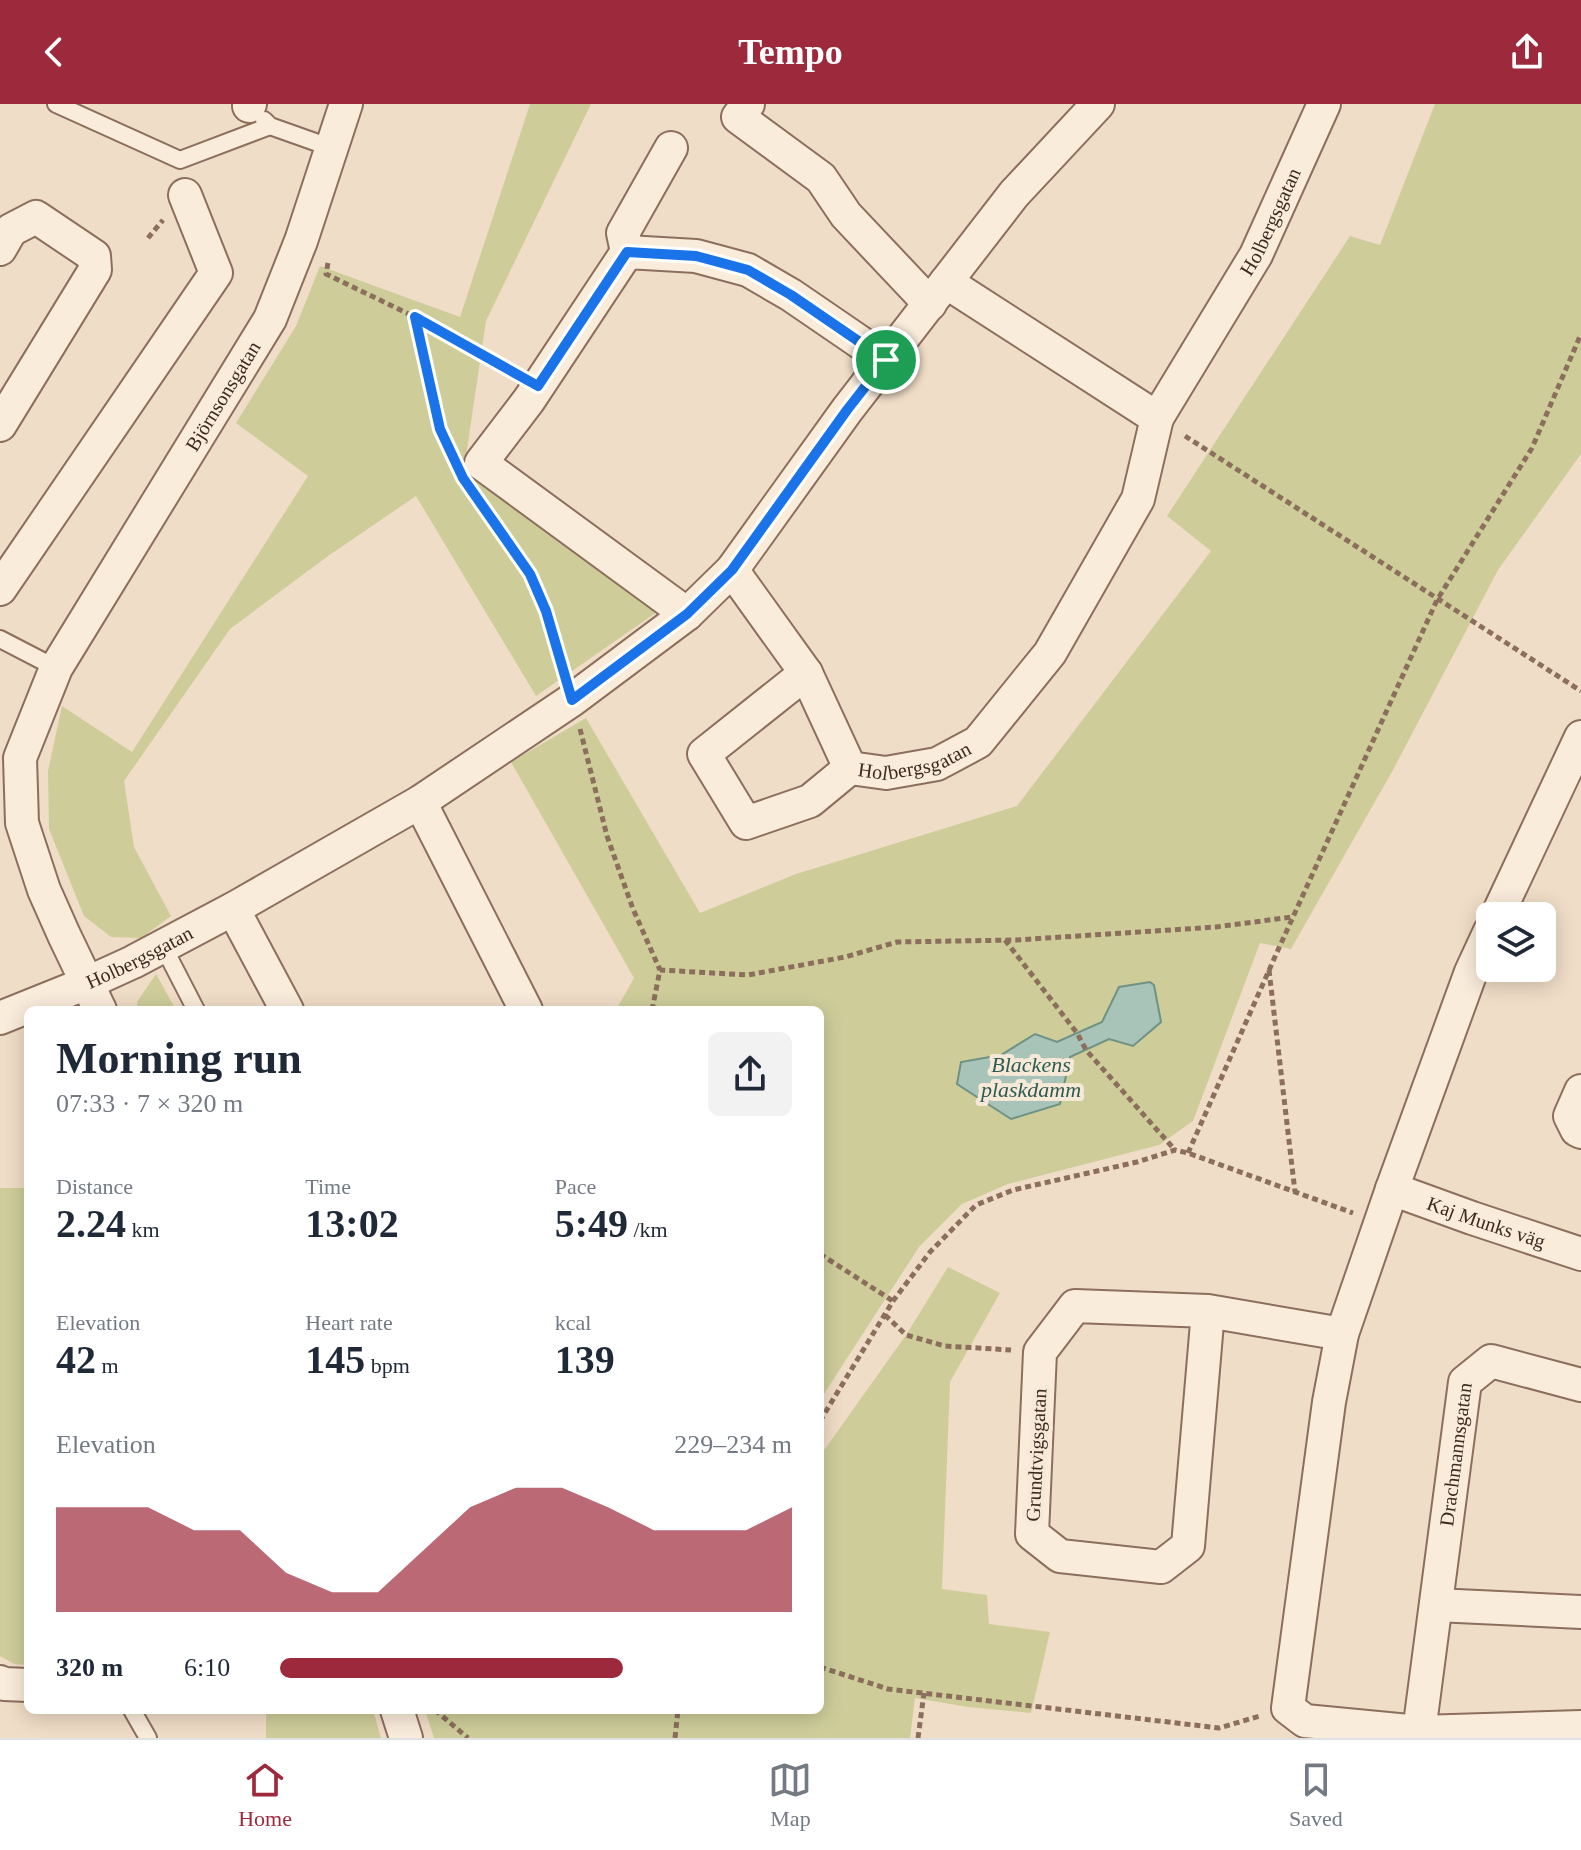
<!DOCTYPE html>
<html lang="en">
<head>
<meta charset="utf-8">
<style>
  :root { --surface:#fff; --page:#f2f2f3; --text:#1f2937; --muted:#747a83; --line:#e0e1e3; --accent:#9d2a3c }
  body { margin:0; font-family:Georgia,serif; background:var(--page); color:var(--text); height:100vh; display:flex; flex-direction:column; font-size:30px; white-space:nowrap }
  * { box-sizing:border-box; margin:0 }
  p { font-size:26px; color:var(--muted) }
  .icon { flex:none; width:44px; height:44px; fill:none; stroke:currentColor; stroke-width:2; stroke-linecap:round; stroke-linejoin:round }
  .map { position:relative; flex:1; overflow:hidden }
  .panel { position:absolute; left:24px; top:902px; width:800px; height:708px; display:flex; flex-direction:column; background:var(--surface); border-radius:12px; box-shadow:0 4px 20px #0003 }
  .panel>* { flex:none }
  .fabs { position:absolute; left:1476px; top:798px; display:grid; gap:16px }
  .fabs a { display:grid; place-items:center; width:80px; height:80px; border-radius:12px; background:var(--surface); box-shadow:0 4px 20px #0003; font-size:40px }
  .pin { position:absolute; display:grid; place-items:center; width:68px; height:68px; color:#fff; margin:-34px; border:4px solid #fff; border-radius:50%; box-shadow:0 2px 8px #0007 }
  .round { display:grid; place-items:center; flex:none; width:84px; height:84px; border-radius:12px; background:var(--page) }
  .overview { display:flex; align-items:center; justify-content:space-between; height:136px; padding:0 32px }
  h1 { font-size:44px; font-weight:700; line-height:60px }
  .figures { display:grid; grid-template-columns:repeat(3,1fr); gap:12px; height:136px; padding:8px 32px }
  .figures div { display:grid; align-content:center }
  .figures b { font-size:40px; font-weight:700 }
  .figures small { font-size:22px; font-weight:400 }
  .figures p { font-size:22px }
  .chart { height:224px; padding:16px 32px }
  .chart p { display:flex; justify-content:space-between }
  .chart svg { width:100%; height:144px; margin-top:8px; fill:var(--accent); opacity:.7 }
  ul { padding:0 32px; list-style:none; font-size:26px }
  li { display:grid; grid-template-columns:128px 96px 1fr; align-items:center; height:60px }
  li i { height:20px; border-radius:10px; background:var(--accent) }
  header { display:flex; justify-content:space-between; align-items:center; height:104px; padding:0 32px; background:var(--accent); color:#fff; font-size:36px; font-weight:700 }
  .tabs { display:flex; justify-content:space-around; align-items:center; height:112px; border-top:2px solid var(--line); background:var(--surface); font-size:22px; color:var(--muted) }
  .tabs a { display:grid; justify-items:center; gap:4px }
  .tabs .on { color:var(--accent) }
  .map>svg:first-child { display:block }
  .green { fill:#cecd9a }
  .water { fill:#a8c3b7; stroke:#6e9284; stroke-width:2 }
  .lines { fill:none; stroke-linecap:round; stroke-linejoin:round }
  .lane-casing { stroke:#8c6e5c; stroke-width:20 }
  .street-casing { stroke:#8c6e5c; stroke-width:36 }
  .path { stroke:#8c6e5c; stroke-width:5; stroke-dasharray:6 4; stroke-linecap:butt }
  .lane { stroke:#faecdb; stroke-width:16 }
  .street { stroke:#faecdb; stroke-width:32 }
  .route-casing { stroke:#fff; stroke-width:16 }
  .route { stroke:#1a73e8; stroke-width:10 }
  .labels { text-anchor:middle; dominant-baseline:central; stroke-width:8; stroke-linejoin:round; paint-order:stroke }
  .street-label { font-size:20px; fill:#3c2920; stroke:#f7e9d7 }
  .water-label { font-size:22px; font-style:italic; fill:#2f5c52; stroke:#f7e9d7 }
</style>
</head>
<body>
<header><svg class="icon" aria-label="back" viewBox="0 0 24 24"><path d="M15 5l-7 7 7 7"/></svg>Tempo<svg class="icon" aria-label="share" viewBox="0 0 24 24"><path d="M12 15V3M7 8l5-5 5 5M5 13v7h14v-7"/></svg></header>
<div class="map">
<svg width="1581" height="1634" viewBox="0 0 1581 1634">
  <rect width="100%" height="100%" fill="#f0ddc7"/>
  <g class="green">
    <path d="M530,0H591L486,217L465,359L657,508L536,592L416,392L328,452L230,525L124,677L134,743L171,812L141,834L111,833L84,812L49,725L48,667L62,602L132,648L308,372L236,319L296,222L320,162L460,213Z"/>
    <path d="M1435,0H1581V350L1498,466L1393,666L1291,845L1260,839L1193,1017L1159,1041L1008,1080L962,1100L919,1143L820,1296V906H616L634,874L511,658L586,614L700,809L796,770L1017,702L1211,447L1167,412L1350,132L1380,141Z"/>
    <path d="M156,870L176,906H138L137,898Z"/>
    <path d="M0,1084H28V1561L14,1560L0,1552Z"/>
    <path d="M948,1163L1000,1189L950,1278L942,1485L987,1491L989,1520L1050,1528L1031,1609L968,1603L915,1594L910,1634H434L425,1606H820V1352L906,1231Z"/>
    <path d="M266,1606H373L381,1634H266Z"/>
  </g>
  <path class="water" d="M1150,878L1154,881L1161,918L1133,942L1109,935L1070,953L1060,1000L1011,1015L957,980L961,958L1001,951L1035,930L1057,938L1102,918L1119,883Z"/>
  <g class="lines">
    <g class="lane-casing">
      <g id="lane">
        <path d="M56,0L180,56L270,22"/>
        <path d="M264,16L270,22L332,44"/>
        <path d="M0,535L56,564"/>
        <path d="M163,842L196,906"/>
        <path d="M132,1606L148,1634"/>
      </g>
    </g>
    <g class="street-casing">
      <g id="street">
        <path d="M748,0L738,13L821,74L846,111L930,200"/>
        <path d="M249,2L250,0"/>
        <path d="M0,145L11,126L36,113L94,152L95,166L0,321"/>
        <path d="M627,148L623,129L671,44"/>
        <path id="s1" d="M946,178L1157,314L1256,151L1324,0"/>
        <path id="s2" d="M732,466L806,569L850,664L886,669L937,660L978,638L1050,549L1138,395L1157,314"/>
        <path d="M0,485L216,169L185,91"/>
        <path d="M687,510L481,359L529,296L627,148L696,152L748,166L791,191L886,256"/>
        <path d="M806,569L704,650L746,719L810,697L850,664"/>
        <path d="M420,698L526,906"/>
        <path d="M233,805L287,906"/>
        <path d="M1497,812L1581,633"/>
        <path d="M1490,827L1471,868L1392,1085L1342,1230L1329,1298L1288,1604L1305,1617L1419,1628L1581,1623"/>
        <path id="s3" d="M100,906L64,831L44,786L22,719L20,654L56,564L270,215L301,137L346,0"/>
        <path id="s4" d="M0,914L87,879L133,858L233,805L420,698L572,596L687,510L732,466L847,306L1014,90L1098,0"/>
        <path d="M1581,987L1570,1012L1577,1026L1581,1028"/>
        <path id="s5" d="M1392,1085L1472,1114L1581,1150"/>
        <path d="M1208,1207L1075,1202L1040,1248L1032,1430L1060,1452L1161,1463L1188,1442L1208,1207L1342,1230"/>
        <path d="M1436,1501L1581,1508"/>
        <path d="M0,1578L4,1580L28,1581"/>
        <path d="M397,1606L406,1634"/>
        <path id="s6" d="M1419,1628L1465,1278L1491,1257L1581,1281"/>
      </g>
    </g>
    <g class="path">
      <path d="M148,134L163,116"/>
      <path d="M328,159L326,170L415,213L513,268"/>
      <path d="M415,213L440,325L452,351"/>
      <path d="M1185,332L1581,587"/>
      <path d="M484,403L530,470L546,507L563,565"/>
      <path d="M580,625L607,732L633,805L660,866"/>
      <path d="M1005,836L1077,929L1086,946L1175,1046"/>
      <path d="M1269,866L1295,1088"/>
      <path d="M652,906L660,866L748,871L845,853L897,838L1016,836L1216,823L1292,813"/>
      <path d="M1188,1049L1278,846L1437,496L1532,344L1581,230"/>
      <path d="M820,1150L893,1197"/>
      <path d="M885,1211L906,1231L945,1242L1011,1246"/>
      <path d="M820,1317L893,1197L930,1148L976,1101L1013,1086L1137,1058L1175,1046L1188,1049L1353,1109"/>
      <path d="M820,1563L888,1585L1219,1624L1260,1612"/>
      <path d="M435,1606L468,1634"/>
      <path d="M675,1634L678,1606"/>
      <path d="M918,1634L924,1589"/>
    </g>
    <use href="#lane" class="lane"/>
    <use href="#street" class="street"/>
  </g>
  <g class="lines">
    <g class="route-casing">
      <path id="route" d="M627,148L696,152L748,166L791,191L886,256L847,306L732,466L687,510L572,596L546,507L530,470L463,374L440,325L415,213L538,282Z"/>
    </g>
    <use href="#route" class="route"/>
  </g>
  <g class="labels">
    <g class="street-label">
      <text stroke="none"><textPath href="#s1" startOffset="478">Holbergsgatan</textPath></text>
      <text stroke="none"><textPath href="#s3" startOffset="684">Björnsonsgatan</textPath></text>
      <text stroke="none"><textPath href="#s2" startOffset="298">Holbergsgatan</textPath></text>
      <text stroke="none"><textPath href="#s4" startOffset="152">Holbergsgatan</textPath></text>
      <text stroke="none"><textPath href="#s5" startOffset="100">Kaj Munks väg</textPath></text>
      <text transform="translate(1036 1351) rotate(-87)">Grundtvigsgatan</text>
      <text stroke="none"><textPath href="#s6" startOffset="280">Drachmannsgatan</textPath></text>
    </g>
    <g class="water-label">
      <text x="1031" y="960">Blackens<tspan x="1031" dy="25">plaskdamm</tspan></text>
    </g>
  </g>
</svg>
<div class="fabs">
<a><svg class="icon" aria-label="layers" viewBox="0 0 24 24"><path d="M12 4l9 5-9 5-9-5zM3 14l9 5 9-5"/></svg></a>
</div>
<div class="pin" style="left:886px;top:256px;background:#1e9e55"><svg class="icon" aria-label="arrive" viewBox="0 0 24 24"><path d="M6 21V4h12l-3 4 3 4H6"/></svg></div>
<section class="panel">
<div class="overview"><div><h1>Morning run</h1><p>07:33 · 7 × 320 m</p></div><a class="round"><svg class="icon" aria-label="share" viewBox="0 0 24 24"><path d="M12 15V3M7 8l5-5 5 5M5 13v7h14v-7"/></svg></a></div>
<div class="figures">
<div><p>Distance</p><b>2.24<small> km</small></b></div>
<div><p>Time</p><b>13:02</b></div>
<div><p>Pace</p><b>5:49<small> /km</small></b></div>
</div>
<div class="figures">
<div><p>Elevation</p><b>42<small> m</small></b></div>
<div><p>Heart rate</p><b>145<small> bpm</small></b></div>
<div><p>kcal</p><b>139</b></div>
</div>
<div class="chart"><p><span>Elevation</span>229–234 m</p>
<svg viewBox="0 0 160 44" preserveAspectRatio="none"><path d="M0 44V12L10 12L20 12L30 19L40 19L50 32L60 38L70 38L80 25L90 12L100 6L110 6L120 12L130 19L140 19L150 19L160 12V44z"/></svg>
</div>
<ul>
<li><b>320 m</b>6:10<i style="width:67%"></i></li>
</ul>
</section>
</div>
<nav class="tabs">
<a class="on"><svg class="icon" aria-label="home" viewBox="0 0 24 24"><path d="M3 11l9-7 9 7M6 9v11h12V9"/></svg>Home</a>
<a><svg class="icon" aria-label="map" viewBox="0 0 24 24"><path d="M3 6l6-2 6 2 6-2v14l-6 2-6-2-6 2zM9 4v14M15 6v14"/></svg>Map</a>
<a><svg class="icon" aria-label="saved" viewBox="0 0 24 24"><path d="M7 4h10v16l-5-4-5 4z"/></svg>Saved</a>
</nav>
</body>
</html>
